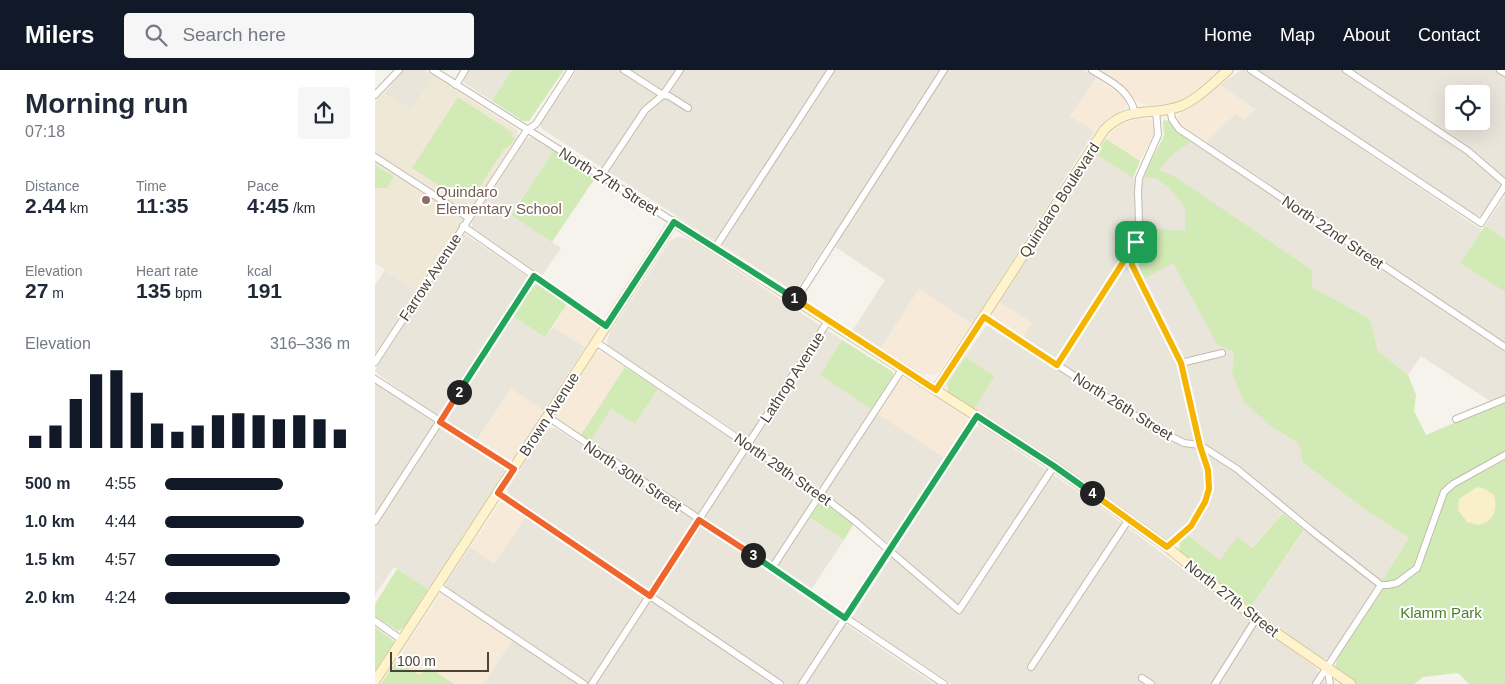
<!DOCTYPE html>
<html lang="en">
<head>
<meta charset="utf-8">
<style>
  :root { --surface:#fff; --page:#f6f6f7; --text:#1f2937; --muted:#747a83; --accent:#111827 }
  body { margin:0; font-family:Helvetica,sans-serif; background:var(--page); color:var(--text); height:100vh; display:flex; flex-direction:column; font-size:19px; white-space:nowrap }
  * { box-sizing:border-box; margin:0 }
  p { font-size:16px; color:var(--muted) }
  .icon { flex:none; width:28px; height:28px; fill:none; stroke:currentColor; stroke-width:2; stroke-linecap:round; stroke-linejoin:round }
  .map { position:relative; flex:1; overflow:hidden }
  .panel { display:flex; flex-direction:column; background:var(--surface); width:375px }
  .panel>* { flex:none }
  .buttons { position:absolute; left:1070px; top:15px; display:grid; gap:10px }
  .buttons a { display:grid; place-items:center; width:45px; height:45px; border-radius:5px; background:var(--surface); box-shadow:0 5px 20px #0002; font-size:25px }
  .scale { position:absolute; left:15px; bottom:12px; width:99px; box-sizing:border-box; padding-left:5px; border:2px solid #4b4439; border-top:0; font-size:14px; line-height:18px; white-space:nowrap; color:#4b4439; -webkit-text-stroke:4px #fff; paint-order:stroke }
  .pin { position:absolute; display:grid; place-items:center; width:42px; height:42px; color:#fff; margin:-21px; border-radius:10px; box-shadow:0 2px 8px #0006 }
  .km { position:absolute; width:25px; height:25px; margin:-12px; border-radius:50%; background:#222; color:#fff; font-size:14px; line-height:25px; text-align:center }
  .round { display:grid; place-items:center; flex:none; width:52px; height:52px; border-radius:5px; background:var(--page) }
  .overview { display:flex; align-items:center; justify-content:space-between; height:85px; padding:0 25px }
  h1 { font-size:28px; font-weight:700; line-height:38px }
  .metrics { display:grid; grid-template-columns:repeat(3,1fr); gap:8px; height:85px; padding:5px 25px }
  .metrics div { display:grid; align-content:center }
  .metrics b { font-size:21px; font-weight:700 }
  .metrics small { font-size:14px; font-weight:400 }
  .metrics p { font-size:14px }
  .chart { height:140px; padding:10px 25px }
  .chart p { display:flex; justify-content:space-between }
  .chart svg { width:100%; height:90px; margin-top:5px; stroke:var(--accent); stroke-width:6 }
  ul { padding:0 25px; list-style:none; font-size:16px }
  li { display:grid; grid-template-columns:80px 60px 1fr; align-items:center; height:38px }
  li i { height:12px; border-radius:6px; background:var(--accent) }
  header { display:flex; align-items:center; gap:30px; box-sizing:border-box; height:70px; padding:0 25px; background:var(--accent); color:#fff }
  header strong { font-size:24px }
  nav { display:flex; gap:28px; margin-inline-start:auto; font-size:18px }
  .search { width:350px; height:45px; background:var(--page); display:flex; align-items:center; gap:12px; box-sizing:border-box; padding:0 18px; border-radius:5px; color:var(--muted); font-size:19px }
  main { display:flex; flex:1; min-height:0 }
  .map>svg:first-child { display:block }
  .residential { fill:#eae5da; fill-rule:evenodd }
  .commercial { fill:#f7ead8 }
  .education { fill:#efe8d6 }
  .green { fill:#d2eab5 }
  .sand { fill:#f9efc9 }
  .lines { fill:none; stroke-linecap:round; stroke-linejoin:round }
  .street-casing { stroke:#c2bbae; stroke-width:8 }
  .secondary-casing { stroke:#d6c79b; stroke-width:11 }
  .street { stroke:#fff; stroke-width:6 }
  .secondary { stroke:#fff3cd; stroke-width:9 }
  .split-1-casing { stroke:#fff; stroke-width:10 }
  .split-2-casing { stroke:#fff; stroke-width:10 }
  .split-3-casing { stroke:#fff; stroke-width:10 }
  .split-4-casing { stroke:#fff; stroke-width:10 }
  .split-5-casing { stroke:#fff; stroke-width:10 }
  .split-1 { stroke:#f5b400; stroke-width:6 }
  .split-2 { stroke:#22a559; stroke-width:6 }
  .split-3 { stroke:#f0652b; stroke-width:6 }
  .split-4 { stroke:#22a559; stroke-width:6 }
  .split-5 { stroke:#f5b400; stroke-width:6 }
  .education-dot { fill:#8d6e63; stroke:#fff; stroke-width:2 }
  .labels { text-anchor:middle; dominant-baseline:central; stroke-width:4; stroke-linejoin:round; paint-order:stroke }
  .street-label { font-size:15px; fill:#4b4439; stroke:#fff }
  .education-label { font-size:15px; fill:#785e54; stroke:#fff; text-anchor:start }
  .park-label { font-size:15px; fill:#4a7f2a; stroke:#fff }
</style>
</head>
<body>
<header>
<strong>Milers</strong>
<div class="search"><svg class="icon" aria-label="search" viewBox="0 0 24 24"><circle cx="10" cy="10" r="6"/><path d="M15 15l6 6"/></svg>Search here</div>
<nav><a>Home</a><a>Map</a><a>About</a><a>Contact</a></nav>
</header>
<main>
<section class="panel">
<div class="overview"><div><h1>Morning run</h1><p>07:18</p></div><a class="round"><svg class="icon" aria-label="share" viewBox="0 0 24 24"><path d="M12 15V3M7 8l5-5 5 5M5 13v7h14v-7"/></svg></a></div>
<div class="metrics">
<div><p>Distance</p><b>2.44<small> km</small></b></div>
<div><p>Time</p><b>11:35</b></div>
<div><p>Pace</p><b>4:45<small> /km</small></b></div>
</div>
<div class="metrics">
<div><p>Elevation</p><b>27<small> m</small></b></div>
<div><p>Heart rate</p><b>135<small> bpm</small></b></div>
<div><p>kcal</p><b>191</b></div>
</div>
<div class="chart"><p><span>Elevation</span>316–336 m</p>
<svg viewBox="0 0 160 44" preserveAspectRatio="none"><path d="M5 44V38M15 44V33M25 44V20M35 44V8M45 44V6M55 44V17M65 44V32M75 44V36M85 44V33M95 44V28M105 44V27M115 44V28M125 44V30M135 44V28M145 44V30M155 44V35"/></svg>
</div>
<ul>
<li><b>500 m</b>4:55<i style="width:64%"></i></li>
<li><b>1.0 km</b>4:44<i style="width:75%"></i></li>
<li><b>1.5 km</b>4:57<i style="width:62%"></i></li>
<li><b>2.0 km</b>4:24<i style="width:100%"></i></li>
</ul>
</section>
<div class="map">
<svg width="1130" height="614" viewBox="0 0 1130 614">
  <rect width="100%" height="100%" fill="#f6f3ec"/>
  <g class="residential">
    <path d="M29,0H50L59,6L36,40L9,23Z"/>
    <path d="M94,0H137L117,31L89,13V8Z"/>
    <path d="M202,0H709L721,8L695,46L720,61L597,254L544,219L506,278L478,260L510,210L453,172L422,219L418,221L167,59L165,54Z"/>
    <path d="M866,0H870L1107,160L1085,193L1130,222V325L1115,331L1046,286L1033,305L1003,281L995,249L937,217L784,99L798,84L816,72L830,73L860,44L881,40L845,15Z"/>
    <path d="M882,0H1130V111L1107,145L1100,146ZM1079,24H1106V51H1079Z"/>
    <path d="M156,67L162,69L179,80L136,144L186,178L167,206L97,157V152L151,69Z"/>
    <path d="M720,84L758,108H781L795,119L811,137L810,162L760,157L754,177L753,194L762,213L798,192L842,273L859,282L857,303L897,357L924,374L988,438L1034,468L1007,510L1005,509L954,588L946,589L876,537L934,454L913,437L876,478L845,490L807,460L796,469L792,471L789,470L702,406L599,339L620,306L590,287L611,256H614L643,275L657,253L624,232Z"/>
    <path d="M1130,126V169L1110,156Z"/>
    <path d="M90,164L152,206L153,209L132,242L170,267L178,257L210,277L169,341L136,319L101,372L52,340L0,302V300L87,165Z"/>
    <path d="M302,167H309L319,172L467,270L445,305L577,393L599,359L604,356L610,359L717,431L941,598L951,614H577L477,547L521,480L444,417L233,276L232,271L235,262L295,171Z"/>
    <path d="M10,200L42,221L0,284V215Z"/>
    <path d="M0,314L129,398V403L53,519L19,497L0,525Z"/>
    <path d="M283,319L439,424V427L428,444L469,470L431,527L559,614H108L141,564L74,519L71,516V513L95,477L119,493L155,440L134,426L132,420L172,358H180L211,378L236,339L260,354Z"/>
  </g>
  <g class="commercial">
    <path d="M727,0H845L808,30L802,33L770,35L761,31L753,21L726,1Z"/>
    <path d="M721,8L744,24L750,29L751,33L750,38L729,51L720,61L695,46Z"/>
    <path d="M845,15L881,40L869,50L860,44L830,73L804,55L802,51L803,47L805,43L815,39Z"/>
    <path d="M765,48L776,50L779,58V64L765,91L731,69L744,55Z"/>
    <path d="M544,219L597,254L564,302L559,305L544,303L506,278Z"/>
    <path d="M624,232L657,253L647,268L618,249V243Z"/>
    <path d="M192,234L222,255L223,258L210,277L178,257Z"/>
    <path d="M225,281L250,297L206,365L182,349L181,345L221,283Z"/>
    <path d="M531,308L592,348L593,352L570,388L503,344L526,309Z"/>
    <path d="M136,319L169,341L139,388L133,390L102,372Z"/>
    <path d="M128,431L151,447L119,494L95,477L125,433Z"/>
    <path d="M66,523L137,570L108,614H79L52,596L45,606L21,591Z"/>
  </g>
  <path class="education" d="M59,6L143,60V66L42,221L0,193V31L9,23L36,40Z"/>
  <g class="green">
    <path d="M137,0H189L154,51H148L117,31Z"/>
    <path d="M83,27L138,63L136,66L140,68L135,75L129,79L99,126L85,129L37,98Z"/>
    <path d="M789,50L794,51L800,60L816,72L798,84L784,100L799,106L937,200V217L995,249L1003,281L1033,305L1041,325L1039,341L1051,365L1130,331V614H1094L1083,603L1048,607L1039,614H982L960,597L962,589L1009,518L1007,510L1034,468L988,438L928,392L924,374L897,357L869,332L857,303L859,282L842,274L798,193L769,209C760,190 764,178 768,158L810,161V137L795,119L781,108H769L773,95L787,70L789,65L788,53Z"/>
    <path d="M731,69L765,91L758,108L720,84Z"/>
    <path d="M179,80L220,108L177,172L136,145Z"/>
    <path d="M0,95L18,106V108L12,118H0Z"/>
    <path d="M1110,156L1130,169V222L1085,193Z"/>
    <path d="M162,214L192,234L170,267L138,246L159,215Z"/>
    <path d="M467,270L518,302V306L496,339L445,305Z"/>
    <path d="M590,287L620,306L599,339L573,323L572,314Z"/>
    <path d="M250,297L283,319L260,354L236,339L215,372L206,365Z"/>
    <path d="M446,431L449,432L478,455L469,470L435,448Z"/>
    <path d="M908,443L929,460L876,537L808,485L804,478L805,473L813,465L845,490L862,467L877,478Z"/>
    <path d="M22,499L53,519L29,557L23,561L0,546V534Z"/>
    <path d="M0,557L18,570V573L0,601Z"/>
    <path d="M21,591L45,605L52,596L79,614H6Z"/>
  </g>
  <path class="sand" d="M1102,417L1110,419L1119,425C1123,440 1119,452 1103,455L1092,452L1083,440L1084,429Z"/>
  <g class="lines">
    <g class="street-casing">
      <g id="street">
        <path d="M58,0L299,152"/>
        <path d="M249,0L288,25L294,26L313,38"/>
        <path d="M717,0C736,12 754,19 760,43"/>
        <path d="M876,0L1106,153L1130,116"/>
        <path d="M971,0L1093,81L1130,113"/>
        <path d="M1125,0L1130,3"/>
        <path d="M81,15L90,0"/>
        <path d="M0,25L24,0"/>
        <path d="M795,38L797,49L804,59L1130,277"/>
        <path d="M781,40L783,65L764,108L763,122L764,152L757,186V195L806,293L825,375L833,400L834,419L830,432L816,456L792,477"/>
        <path d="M0,87L94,148"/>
        <path d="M226,106L270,40L288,25L305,0"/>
        <path d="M88,156L231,256"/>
        <path d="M340,178L456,0"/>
        <path d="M421,230L569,0"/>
        <path d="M609,247L779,358L809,373L825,375L862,399L937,461L1006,515"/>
        <path d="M221,272L445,424L481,452L584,540L679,396"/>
        <path d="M0,292L152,60L161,54L196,0"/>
        <path d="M806,293L847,283"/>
        <path d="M682,295L757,179"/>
        <path d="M0,309L139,399"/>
        <path d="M173,347L569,614"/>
        <path d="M1081,349L1130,329"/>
        <path d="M123,423L405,614"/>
        <path d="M0,451L159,206"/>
        <path d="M397,498L528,298"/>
        <path d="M1006,515H1013L1022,513L1042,498L1069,422L1078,414L1130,385"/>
        <path d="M63,516L209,614"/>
        <path d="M0,551L27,570"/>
        <path d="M656,597L754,449"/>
        <path d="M952,597L955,614"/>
        <path d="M767,608L776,614"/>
        <path d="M217,614L453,251"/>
        <path d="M427,614L602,346"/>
        <path d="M840,614L881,549"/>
        <path d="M941,614L1006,515"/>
      </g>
    </g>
    <g class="secondary-casing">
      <g id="secondary">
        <path d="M561,320L729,60C754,34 777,47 806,36C823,29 839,12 853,0"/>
        <path d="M0,611L299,152L679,396L792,477L881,549L976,614"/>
      </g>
    </g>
    <use href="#street" class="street"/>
    <use href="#secondary" class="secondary"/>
  </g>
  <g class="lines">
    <g class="split-1-casing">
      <path id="split-1" d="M419,228L561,320L609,247L682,295L761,172"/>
    </g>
    <g class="split-2-casing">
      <path id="split-2" d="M84,322L159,206L231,256L299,152L419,228"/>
    </g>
    <g class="split-3-casing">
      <path id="split-3" d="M84,322L65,352L139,399L123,423L275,526L324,450L378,485"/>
    </g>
    <g class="split-4-casing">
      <path id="split-4" d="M378,485L470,548L602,346L679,396L717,423"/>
    </g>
    <g class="split-5-casing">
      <path id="split-5" d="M717,423L792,477L816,456L830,432L834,419L833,400L825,376L806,293L757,195V186L761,172"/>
    </g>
    <use href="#split-1" class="split-1"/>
    <use href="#split-2" class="split-2"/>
    <use href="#split-3" class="split-3"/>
    <use href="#split-4" class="split-4"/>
    <use href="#split-5" class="split-5"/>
  </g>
  <circle class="education-dot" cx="51" cy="130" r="5"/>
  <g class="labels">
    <g class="street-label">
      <text transform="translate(234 111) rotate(32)">North 27th Street</text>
      <text transform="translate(684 130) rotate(-57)">Quindaro Boulevard</text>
      <text transform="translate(958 162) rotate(34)">North 22nd Street</text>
      <text transform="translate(55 207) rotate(-57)">Farrow Avenue</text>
      <text transform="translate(417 307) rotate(-57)">Lathrop Avenue</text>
      <text transform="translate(748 336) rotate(32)">North 26th Street</text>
      <text transform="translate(174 344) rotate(-57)">Brown Avenue</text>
      <text transform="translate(408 399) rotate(35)">North 29th Street</text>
      <text transform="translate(258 406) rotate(34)">North 30th Street</text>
      <text transform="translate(857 528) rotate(38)">North 27th Street</text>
    </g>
    <g class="education-label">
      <text x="61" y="121">Quindaro<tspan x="61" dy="17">Elementary School</tspan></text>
    </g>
    <g class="park-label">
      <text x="1066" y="542">Klamm Park</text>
    </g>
  </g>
</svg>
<div class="buttons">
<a><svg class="icon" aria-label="locate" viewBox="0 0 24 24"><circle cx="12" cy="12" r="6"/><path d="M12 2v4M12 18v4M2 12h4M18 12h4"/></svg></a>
</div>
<div class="scale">100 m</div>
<div class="pin" style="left:761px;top:172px;background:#1e9e55"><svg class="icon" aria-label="arrive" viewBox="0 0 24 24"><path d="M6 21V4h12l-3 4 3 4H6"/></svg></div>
<b class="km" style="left:419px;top:228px">1</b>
<b class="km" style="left:84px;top:322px">2</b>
<b class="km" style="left:378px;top:485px">3</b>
<b class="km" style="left:717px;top:423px">4</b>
</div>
</main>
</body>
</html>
